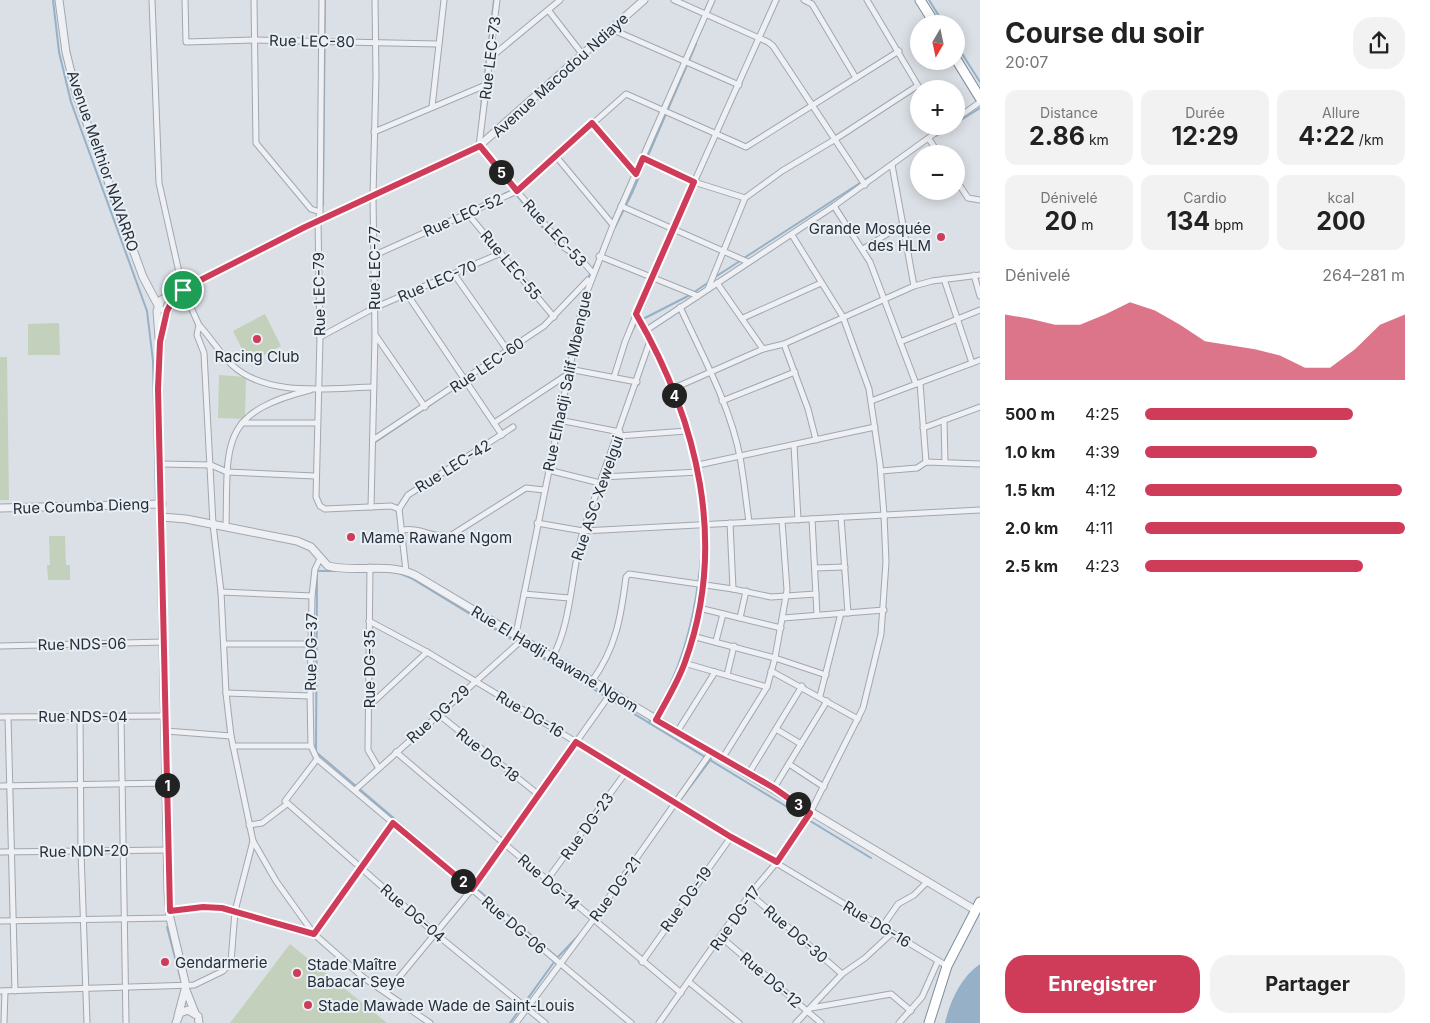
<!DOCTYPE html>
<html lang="fr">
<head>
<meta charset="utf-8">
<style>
  :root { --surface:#fff; --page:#f2f2f2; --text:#222; --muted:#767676; --accent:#cf3c5a }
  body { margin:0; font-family:Inter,sans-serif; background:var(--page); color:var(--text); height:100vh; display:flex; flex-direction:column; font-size:19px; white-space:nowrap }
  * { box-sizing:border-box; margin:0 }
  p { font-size:16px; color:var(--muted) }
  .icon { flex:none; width:28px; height:28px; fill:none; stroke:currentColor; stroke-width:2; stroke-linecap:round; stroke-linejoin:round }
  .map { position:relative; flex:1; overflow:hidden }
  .drawer { display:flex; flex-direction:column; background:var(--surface); width:450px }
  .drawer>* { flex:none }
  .needle { width:32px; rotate:189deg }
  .buttons { position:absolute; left:910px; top:15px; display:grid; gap:10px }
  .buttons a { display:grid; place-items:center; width:55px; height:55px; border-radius:50%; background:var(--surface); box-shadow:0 2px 12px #0003; font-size:25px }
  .pin { position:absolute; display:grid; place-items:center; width:42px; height:42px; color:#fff; margin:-21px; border:2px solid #fff; border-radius:50%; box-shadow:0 1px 5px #0007 }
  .km { position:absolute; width:25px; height:25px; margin:-12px; border-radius:50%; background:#222; color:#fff; font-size:14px; line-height:25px; text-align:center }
  .round { display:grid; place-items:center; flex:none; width:52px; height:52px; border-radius:20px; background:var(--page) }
  .summary { display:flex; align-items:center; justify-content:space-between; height:85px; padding:0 25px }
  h1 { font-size:28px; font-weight:700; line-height:38px }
  .figures { display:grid; grid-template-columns:repeat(3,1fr); gap:8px; height:85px; padding:5px 25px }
  .figures div { display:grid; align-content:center; border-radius:12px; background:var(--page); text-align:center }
  .figures b { font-size:25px; font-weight:700 }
  .figures small { font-size:14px; font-weight:400 }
  .figures p { font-size:14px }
  .chart { height:140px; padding:10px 25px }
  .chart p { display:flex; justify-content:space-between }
  .chart svg { width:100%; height:90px; margin-top:5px; fill:var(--accent); opacity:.7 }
  .button { display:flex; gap:10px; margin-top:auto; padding:10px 25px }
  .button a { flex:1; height:58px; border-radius:20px; background:var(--accent); color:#fff; font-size:20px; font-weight:700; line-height:58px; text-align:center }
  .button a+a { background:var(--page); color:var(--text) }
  ul { padding:0 25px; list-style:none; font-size:16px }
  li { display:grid; grid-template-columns:80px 60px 1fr; align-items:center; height:38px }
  li i { height:12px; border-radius:6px; background:var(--accent) }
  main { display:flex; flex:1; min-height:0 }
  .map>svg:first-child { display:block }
  .green { fill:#c2d0bc }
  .water { fill:#95b0c7 }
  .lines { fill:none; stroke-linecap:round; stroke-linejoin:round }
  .stream { stroke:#95b0c7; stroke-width:2 }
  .minor-casing { stroke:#a1a7b0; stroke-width:7 }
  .tertiary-casing { stroke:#a1a7b0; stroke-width:9 }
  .trunk-casing { stroke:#828e9d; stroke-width:11 }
  .minor { stroke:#eef0f4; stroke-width:5 }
  .tertiary { stroke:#eef0f4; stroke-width:7 }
  .trunk { stroke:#fff; stroke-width:9 }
  .route-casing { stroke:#fff; stroke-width:10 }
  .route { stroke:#cf3c5a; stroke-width:6 }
  .poi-dot { fill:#cf3c5a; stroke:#eaeff4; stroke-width:2 }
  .labels { text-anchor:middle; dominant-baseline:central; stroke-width:4; stroke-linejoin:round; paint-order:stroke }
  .street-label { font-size:15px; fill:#252f3c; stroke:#eaeff4 }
  .poi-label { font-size:15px; fill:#252f3c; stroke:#eaeff4; text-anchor:start }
</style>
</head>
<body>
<main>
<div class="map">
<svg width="980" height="1023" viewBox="0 0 980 1023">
  <rect width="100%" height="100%" fill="#dbe0e6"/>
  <g class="green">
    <path d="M265,314L281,346L249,363L233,331Z"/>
    <path d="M59,323L60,355H28V324Z"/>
    <path d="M0,357H7L9,500H0Z"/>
    <path d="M219,375L246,377L245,419L218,418Z"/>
    <path d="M49,536H65L66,565H70V580H48L47,565H50Z"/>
    <path d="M290,944L387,1023H230Z"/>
  </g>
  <path class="water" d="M980,964V1023H945C950,1001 961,977 980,964Z"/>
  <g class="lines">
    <g class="stream">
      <path d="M53,0L59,52L71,102L147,311L153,361L156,502"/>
      <path d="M929,0L944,24"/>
      <path d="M956,44L980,82"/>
      <path d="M484,83L494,0"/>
      <path d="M480,118L483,88"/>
      <path d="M956,123L980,108"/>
      <path d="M936,136L951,126"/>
      <path d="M515,193L557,245L580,262"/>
      <path d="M504,194L513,190"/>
      <path d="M323,205L325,0"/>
      <path d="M615,227L632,193L696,44"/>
      <path d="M744,258L877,172"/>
      <path d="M715,277L740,261"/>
      <path d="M588,278L595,264"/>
      <path d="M569,303L583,289"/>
      <path d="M639,317L655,280"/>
      <path d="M639,321L690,295L709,282"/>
      <path d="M630,335L637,322"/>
      <path d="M556,379L567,372"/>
      <path d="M374,443L503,356"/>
      <path d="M339,571H317L316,752L558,958"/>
      <path d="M399,573L411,578L871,858"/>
      <path d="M649,722C684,671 698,605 702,544"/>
      <path d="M672,811L711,759"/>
      <path d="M167,927L181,980"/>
      <path d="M510,1023L557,958L579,935"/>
    </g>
    <g class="minor-casing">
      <g id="minor">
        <path d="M152,0L159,183L183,290L199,325L197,335L204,353L213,524L221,592L226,693L231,736L253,841L276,881L314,934L364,978L430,1023"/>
        <path d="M185,0L186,42L254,40L437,44"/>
        <path d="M254,0L256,143L311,209L320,212"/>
        <path d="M322,0L320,212L318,221L320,337L316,497L320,506L325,509L391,506L399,509"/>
        <path d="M497,0L479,146L565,248L577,255L593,273"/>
        <path d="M674,0L768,42L773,46L865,185"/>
        <path d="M804,0L812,4L856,78"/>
        <path d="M867,0L920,89"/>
        <path d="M549,11L583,55"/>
        <path d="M611,29L739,85"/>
        <path d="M490,58L560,0"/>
        <path d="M432,107L444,0"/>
        <path d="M956,119L980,102"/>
        <path d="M592,123L636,174"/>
        <path d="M374,132L488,84"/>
        <path d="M929,139L939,154"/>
        <path d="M555,155L613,225"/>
        <path d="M643,158L694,182L745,198"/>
        <path d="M892,165L914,286"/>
        <path d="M956,180L968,198L980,200"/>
        <path d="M621,206L748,262"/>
        <path d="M834,206L870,262L916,384"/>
        <path d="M467,213L554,317"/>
        <path d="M863,249L903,224"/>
        <path d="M375,255L517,191L626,94L746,147L899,51"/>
        <path d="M599,256L698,296"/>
        <path d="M454,274L508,351"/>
        <path d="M974,275L980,296"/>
        <path d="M944,279L972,363"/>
        <path d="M717,283L763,349"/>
        <path d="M708,289L745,198L782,171L834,140L917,86"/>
        <path d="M407,294L502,435"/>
        <path d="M680,307C702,355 730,405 740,457C744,479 746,501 749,522"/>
        <path d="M636,315C698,421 727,544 685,662C678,682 666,701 657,720"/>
        <path d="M743,318L821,283"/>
        <path d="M199,325C210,337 220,353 231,364C266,398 329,388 374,387"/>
        <path d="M645,331L834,206L945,126"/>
        <path d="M376,336L425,407"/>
        <path d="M320,337L374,308L501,253"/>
        <path d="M900,342L980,310"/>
        <path d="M784,344L808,409L816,440"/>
        <path d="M569,369L637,382"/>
        <path d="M614,377L625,342L652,276L776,0"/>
        <path d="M920,383L926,462"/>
        <path d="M672,389L763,349L784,344L914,286L932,281L980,275"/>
        <path d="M722,401L795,372"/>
        <path d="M871,401L980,360"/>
        <path d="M559,420L620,432"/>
        <path d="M944,420L945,462"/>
        <path d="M242,423H317"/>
        <path d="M494,423L568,374"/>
        <path d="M923,428L980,407"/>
        <path d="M618,436L687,431"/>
        <path d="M373,440L544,326L588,280"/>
        <path d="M794,445L798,520"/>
        <path d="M161,464L211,465L227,472L315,476"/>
        <path d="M698,465L875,427"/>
        <path d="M548,470L600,483"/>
        <path d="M881,471L917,468L926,462L980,464"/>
        <path d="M602,477L699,472"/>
        <path d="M371,507L375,336L373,196L376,76L375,0"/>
        <path d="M399,509L408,495L513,427"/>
        <path d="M399,509L406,571"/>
        <path d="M841,517L848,613"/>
        <path d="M812,519L817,615"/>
        <path d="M537,523L583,531L980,510"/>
        <path d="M730,523L733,589"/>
        <path d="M226,527C228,444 218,413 310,390"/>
        <path d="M403,530C419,527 433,538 450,536L526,488L544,490"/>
        <path d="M320,559L315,569L312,596L310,696L311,746L317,759L631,1023"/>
        <path d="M370,567L368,750L378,767"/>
        <path d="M815,568L845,567"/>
        <path d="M221,592L312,596"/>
        <path d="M524,594L569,598"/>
        <path d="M699,608L781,628"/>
        <path d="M740,618L746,591"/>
        <path d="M783,618L884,610"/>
        <path d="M369,621L427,652L576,742L947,966"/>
        <path d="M516,634L583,302L613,225L712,0"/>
        <path d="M692,636L775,658L826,675"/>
        <path d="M716,641L723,614"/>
        <path d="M224,644H311"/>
        <path d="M0,646L164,642"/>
        <path d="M552,658C572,623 571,571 583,531L650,341"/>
        <path d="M684,663L767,687"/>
        <path d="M771,671L858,719"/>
        <path d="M727,675L734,646"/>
        <path d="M592,681C616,648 621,617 626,577L629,574L733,589L771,597L816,594"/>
        <path d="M226,693L310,696"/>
        <path d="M820,696L841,613"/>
        <path d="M369,706L427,652"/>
        <path d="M438,714L539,795"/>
        <path d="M80,715L81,851L87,1023"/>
        <path d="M121,716L126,1023"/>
        <path d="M0,717L166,716"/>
        <path d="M8,717L15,991"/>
        <path d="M776,729L801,744"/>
        <path d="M166,731L231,736"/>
        <path d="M677,732L715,672"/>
        <path d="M233,746H311"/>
        <path d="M396,752L681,993"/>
        <path d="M317,759L285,801L436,934L545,1023"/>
        <path d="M722,759L767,687L775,658L787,590L782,521"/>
        <path d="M789,764L824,787"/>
        <path d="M749,773L802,686"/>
        <path d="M0,786L166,783"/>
        <path d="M774,788L827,701"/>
        <path d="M355,790L523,639"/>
        <path d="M249,825L262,823L287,804"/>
        <path d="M0,852L168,850"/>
        <path d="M547,880L626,772"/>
        <path d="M750,894L842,974"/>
        <path d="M169,911L211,907L271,920L314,934L393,823"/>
        <path d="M0,921L170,918"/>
        <path d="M882,927L898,904L914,895L928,881"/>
        <path d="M721,937L821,1023"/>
        <path d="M642,962L731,837"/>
        <path d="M689,982L739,1023"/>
        <path d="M0,991L194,985L223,971L231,962L235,911L253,841"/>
        <path d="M387,992L472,889L611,693"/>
        <path d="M811,1008L891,994L911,1011"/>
        <path d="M4,1023L5,991"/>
        <path d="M516,1023L593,920L711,752"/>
        <path d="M659,1023L750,894L777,862L810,813L863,708L881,634L886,562L884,515L880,464L869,389L843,317L792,235"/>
        <path d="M796,1023L842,974L865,958L892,933"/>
        <path d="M899,1023L922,997L938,961"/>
      </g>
    </g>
    <g class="tertiary-casing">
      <g id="tertiary">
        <path d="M59,0L66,52L76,93L143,277L160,309"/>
        <path d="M177,292C159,322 159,355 158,389L168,891L170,918L186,986L178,1016"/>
        <path d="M159,338L157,311L161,300L305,227L479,146L644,0"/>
        <path d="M0,508L162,504"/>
        <path d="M162,517L186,519L297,541L311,547L328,566C357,573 387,562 415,575L975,910"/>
        <path d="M186,990L195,1013"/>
        <path d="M176,1023L180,1013L188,1010L198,1016L199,1023"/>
      </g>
    </g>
    <g class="trunk-casing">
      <g id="trunk">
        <path d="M920,0L935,24"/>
        <path d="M956,59L980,98"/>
        <path d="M929,1023L947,966L980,902"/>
      </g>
    </g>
    <use href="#minor" class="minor"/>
    <use href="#tertiary" class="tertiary"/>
    <use href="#trunk" class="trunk"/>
  </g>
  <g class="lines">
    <g class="route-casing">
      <path id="route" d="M592,123L636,174L643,158L694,182L636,314C698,421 728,544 685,662C678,682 666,701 656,720L774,788L810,813L777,862L731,837L576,742L472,889L393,823L314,934L222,908L203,907L170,911L158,389L160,342L167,311L177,292L305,227L480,146L517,191Z"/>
    </g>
    <use href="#route" class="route"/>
  </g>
  <g class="poi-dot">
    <circle cx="941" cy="237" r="5"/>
    <circle cx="257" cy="339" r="5"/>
    <circle cx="351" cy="537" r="5"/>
    <circle cx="165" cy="962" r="5"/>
    <circle cx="297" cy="973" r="5"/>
    <circle cx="308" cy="1005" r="5"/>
  </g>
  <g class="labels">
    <g class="street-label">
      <text transform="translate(312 41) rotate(1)">Rue LEC-80</text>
      <text transform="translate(490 58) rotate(-83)">Rue LEC-73</text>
      <text transform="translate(560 75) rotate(-42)">Avenue Macodou Ndiaye</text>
      <text transform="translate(103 161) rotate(71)">Avenue Melthior NAVARRO</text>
      <text transform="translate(463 215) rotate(-24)">Rue LEC-52</text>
      <text transform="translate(555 233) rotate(47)">Rue LEC-53</text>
      <text transform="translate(511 265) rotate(50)">Rue LEC-55</text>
      <text transform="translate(374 268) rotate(-90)">Rue LEC-77</text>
      <text transform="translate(437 281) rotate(-23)">Rue LEC-70</text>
      <text transform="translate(319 294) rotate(-91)">Rue LEC-79</text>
      <text transform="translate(487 365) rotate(-34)">Rue LEC-60</text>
      <text transform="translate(567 381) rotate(-78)">Rue Elhadji Salif Mbengue</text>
      <text transform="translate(453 466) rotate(-32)">Rue LEC-42</text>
      <text transform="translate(597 498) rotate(-71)">Rue ASC Xewelgui</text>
      <text transform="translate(81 506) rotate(-2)">Rue Coumba Dieng</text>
      <text transform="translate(82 644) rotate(-1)">Rue NDS-06</text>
      <text transform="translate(311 652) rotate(-89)">Rue DG-37</text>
      <text transform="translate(555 659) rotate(31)">Rue El Hadji Rawane Ngom</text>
      <text transform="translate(369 669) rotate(-90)">Rue DG-35</text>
      <text transform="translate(438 714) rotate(-42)">Rue DG-29</text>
      <text transform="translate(530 714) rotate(31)">Rue DG-16</text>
      <text x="83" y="716">Rue NDS-04</text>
      <text transform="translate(488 755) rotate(39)">Rue DG-18</text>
      <text transform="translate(587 826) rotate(-54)">Rue DG-23</text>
      <text transform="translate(84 851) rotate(-1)">Rue NDN-20</text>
      <text transform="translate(549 882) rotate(41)">Rue DG-14</text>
      <text transform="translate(615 889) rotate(-54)">Rue DG-21</text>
      <text transform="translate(686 899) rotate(-54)">Rue DG-19</text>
      <text transform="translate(413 913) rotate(41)">Rue DG-04</text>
      <text transform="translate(735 918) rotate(-55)">Rue DG-17</text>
      <text transform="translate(877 924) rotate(31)">Rue DG-16</text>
      <text transform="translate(514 925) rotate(41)">Rue DG-06</text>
      <text transform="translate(796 934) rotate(41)">Rue DG-30</text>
      <text transform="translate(771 980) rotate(41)">Rue DG-12</text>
    </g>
    <g class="poi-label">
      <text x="931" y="228" text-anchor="end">Grande Mosquée<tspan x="931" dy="17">des HLM</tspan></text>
      <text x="257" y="356" text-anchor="middle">Racing Club</text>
      <text x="361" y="537">Mame Rawane Ngom</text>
      <text x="175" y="962">Gendarmerie</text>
      <text x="307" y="964">Stade Maître<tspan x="307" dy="17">Babacar Seye</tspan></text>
      <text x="318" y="1005">Stade Mawade Wade de Saint-Louis</text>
    </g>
  </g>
</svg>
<div class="buttons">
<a><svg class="needle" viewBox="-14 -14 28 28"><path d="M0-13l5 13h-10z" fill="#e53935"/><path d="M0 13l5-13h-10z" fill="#767676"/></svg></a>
<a>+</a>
<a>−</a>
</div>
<div class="pin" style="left:183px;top:290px;background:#1e9e55"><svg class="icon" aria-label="arrive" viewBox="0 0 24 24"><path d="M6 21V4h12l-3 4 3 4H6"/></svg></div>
<b class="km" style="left:167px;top:785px">1</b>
<b class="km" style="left:463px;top:881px">2</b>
<b class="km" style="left:798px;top:804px">3</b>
<b class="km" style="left:674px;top:395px">4</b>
<b class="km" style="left:501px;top:172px">5</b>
</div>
<section class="drawer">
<div class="summary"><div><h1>Course du soir</h1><p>20:07</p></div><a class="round"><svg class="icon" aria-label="share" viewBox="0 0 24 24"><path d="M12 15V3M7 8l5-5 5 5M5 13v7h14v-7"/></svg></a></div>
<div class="figures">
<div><p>Distance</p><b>2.86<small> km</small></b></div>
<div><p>Durée</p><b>12:29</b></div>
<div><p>Allure</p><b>4:22<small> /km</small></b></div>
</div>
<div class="figures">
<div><p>Dénivelé</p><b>20<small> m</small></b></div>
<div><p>Cardio</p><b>134<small> bpm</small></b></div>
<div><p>kcal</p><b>200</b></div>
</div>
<div class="chart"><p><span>Dénivelé</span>264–281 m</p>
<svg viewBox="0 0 160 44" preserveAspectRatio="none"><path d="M0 44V12L10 14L20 17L30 17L40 12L50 6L60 10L70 17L80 25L90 27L100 29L110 32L120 38L130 38L140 29L150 17L160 12V44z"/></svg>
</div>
<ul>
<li><b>500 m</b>4:25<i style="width:80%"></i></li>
<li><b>1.0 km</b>4:39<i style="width:66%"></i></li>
<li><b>1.5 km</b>4:12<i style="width:99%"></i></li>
<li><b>2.0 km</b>4:11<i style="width:100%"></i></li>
<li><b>2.5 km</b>4:23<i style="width:84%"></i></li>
</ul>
<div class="button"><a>Enregistrer</a><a>Partager</a></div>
</section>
</main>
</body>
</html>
